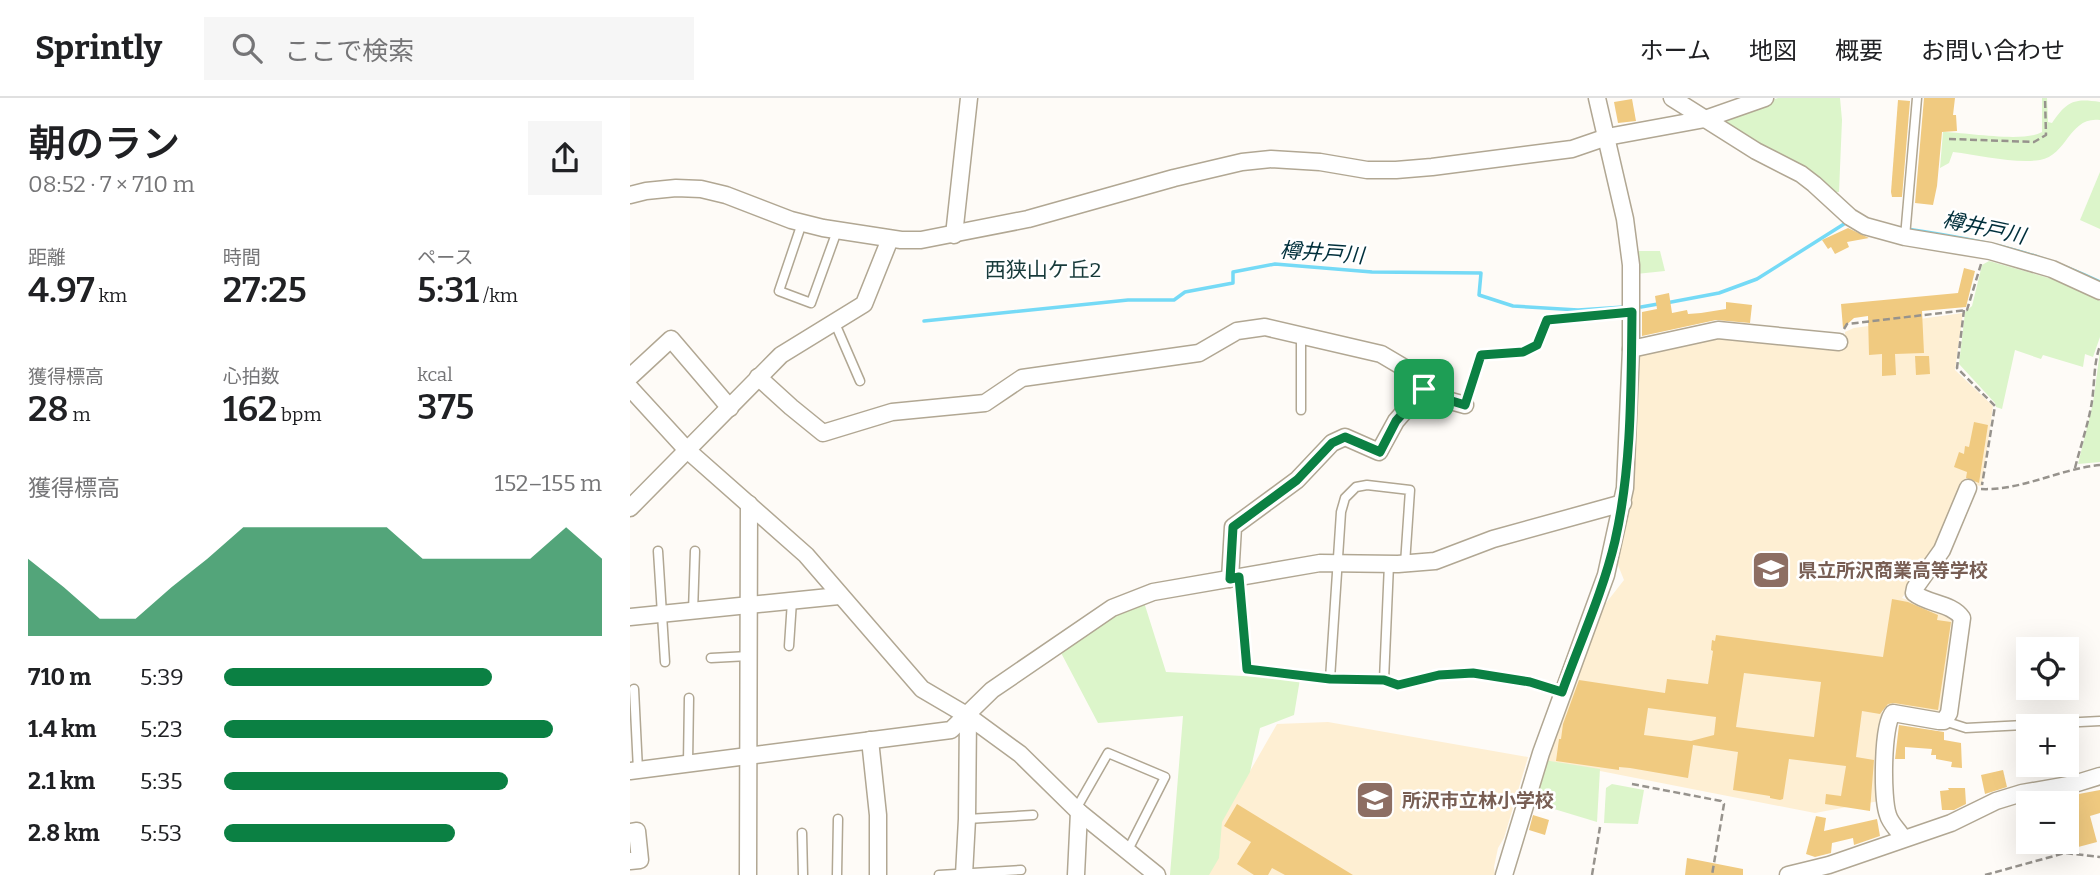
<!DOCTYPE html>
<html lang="ja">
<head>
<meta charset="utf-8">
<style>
  :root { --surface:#fff; --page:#f6f6f6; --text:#202124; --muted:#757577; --line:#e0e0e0; --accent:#0b8043 }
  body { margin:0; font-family:Bitter,"Noto Sans JP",serif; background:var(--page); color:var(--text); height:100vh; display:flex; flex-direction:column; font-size:26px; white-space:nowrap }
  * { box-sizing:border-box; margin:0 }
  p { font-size:23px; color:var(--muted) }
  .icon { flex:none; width:38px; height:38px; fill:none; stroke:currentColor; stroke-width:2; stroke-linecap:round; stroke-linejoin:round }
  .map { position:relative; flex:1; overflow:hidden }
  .drawer { display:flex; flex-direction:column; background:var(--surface); width:630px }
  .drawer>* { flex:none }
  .tools { position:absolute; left:1386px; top:539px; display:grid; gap:14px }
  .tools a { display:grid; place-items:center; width:63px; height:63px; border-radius:0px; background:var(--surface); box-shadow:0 7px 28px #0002; font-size:35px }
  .pin { position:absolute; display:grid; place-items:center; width:60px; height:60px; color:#fff; margin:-30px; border-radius:14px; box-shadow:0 4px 10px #0006 }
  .round { display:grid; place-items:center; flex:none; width:74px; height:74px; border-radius:0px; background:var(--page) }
  .overview { display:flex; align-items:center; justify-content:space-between; height:119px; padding:0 28px }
  h1 { font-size:38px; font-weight:600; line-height:52px }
  .figures { display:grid; grid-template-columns:repeat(3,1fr); gap:10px; height:119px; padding:7px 28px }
  .figures div { display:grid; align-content:center }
  .figures b { font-size:35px; font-weight:600 }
  .figures small { font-size:19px; font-weight:400 }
  .figures p { font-size:19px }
  .chart { height:196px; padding:14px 28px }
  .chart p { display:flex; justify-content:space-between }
  .chart svg { width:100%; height:126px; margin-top:7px; fill:var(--accent); opacity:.7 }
  ul { padding:0 28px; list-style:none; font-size:23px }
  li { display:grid; grid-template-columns:112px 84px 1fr; align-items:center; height:52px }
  li i { height:18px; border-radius:9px; background:var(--accent) }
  header { display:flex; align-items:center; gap:42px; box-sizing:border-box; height:98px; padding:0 35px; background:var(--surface); border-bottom:2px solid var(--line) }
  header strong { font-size:33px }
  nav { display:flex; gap:38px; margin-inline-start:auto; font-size:24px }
  .search { width:490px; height:63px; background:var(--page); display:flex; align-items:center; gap:18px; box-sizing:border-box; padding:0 24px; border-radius:0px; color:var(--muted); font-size:26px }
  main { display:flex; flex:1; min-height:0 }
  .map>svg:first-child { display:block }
  .built { fill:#feefd3 }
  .green { fill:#dcf5ca }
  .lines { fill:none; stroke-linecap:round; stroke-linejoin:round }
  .stream { stroke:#75daf6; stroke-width:3.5 }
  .building { fill:#f0ca80; fill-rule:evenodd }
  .service-casing { stroke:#b1a793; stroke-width:11 }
  .minor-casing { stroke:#b1a793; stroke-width:19 }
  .path { stroke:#97938d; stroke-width:2.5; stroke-dasharray:7 3.5; stroke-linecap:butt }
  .service { stroke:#fff; stroke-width:8 }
  .minor { stroke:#fff; stroke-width:16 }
  .route-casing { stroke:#fff; stroke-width:14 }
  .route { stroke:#0b8043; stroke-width:9 }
  .labels { text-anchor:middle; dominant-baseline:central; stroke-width:5; stroke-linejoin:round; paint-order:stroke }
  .education-label { font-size:19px; font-weight:bold; fill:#785e54; stroke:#fff; text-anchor:start }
  .water-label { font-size:21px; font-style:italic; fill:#002f3b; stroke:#fff }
  .neighbourhood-label { font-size:21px; fill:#173a3a; stroke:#fff }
</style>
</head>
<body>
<header>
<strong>Sprintly</strong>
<div class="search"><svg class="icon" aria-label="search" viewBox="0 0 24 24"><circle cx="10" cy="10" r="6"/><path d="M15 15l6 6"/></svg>ここで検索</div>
<nav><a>ホーム</a><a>地図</a><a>概要</a><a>お問い合わせ</a></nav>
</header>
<main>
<section class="drawer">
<div class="overview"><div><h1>朝のラン</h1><p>08:52 · 7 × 710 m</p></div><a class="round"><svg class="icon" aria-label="share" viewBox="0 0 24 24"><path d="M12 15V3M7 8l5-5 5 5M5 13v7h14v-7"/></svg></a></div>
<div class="figures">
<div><p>距離</p><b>4.97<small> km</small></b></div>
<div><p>時間</p><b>27:25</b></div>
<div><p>ペース</p><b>5:31<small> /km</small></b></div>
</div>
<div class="figures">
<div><p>獲得標高</p><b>28<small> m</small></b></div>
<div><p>心拍数</p><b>162<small> bpm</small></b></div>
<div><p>kcal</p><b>375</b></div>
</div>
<div class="chart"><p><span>獲得標高</span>152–155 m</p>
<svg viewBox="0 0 160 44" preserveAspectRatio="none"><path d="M0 44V17L10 27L20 38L30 38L40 27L50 17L60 6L70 6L80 6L90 6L100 6L110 17L120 17L130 17L140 17L150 6L160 17V44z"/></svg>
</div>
<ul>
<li><b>710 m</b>5:39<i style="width:71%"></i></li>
<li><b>1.4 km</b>5:23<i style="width:87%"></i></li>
<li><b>2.1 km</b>5:35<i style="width:75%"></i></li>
<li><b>2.8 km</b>5:53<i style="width:61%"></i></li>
</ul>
</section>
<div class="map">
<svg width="1470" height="777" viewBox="0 0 1470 777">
  <rect width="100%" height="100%" fill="#fefbf7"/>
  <g class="built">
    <path d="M1333,215L1325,272L1363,308L1352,388L1334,386L1308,448L1272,500L1322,517L1326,522L1313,613L1310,616L1252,608L1249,703L1185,715L914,662L971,505H976L994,482L986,462L1006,259L1011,253L1094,237L1215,249V234L1224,230Z"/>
    <path d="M698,624L898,659L874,740L868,750L864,769L865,777H576L588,729L647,626Z"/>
  </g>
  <g class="green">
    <path d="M1148,0H1210L1212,22L1209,94H1202L1092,26V21L1097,18Z"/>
    <path d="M1412,0H1417L1418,24L1422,25C1437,3 1444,0 1470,4V22C1439,18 1438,57 1410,62C1385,66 1349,57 1323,54L1319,65L1310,70L1313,34C1334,34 1394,45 1412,34Z"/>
    <path d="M1470,74V131L1450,122Z"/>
    <path d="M1005,153H1030L1035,173L1006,176Z"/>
    <path d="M1359,163L1436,185L1470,203V239L1463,259L1455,256L1453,269L1413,257L1411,261L1385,252L1372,311L1366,309L1365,305L1329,266L1335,214L1342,208L1352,167Z"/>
    <path d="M1470,253V364L1448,366L1463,305Z"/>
    <path d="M513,501L536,574L670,581L664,617L630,630L620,674L592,724L589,760L579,777H540L553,618L468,625L429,551Z"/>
    <path d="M914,662L970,671L967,724L901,704Z"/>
    <path d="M982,686L1014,692L1008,726L974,725L976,690Z"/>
  </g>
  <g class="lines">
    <g class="stream">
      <path d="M1277,131C1350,142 1403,152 1470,184"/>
      <path d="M1036,205L1089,195L1127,181L1214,126"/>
      <path d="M1011,209L1028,206"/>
      <path d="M294,223L498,202H544L555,194L603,185V174L645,166L742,174L851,175L849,197L883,208L948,212L994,209"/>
    </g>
  </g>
  <g class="building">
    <path d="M1294,0H1325L1323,17H1326L1327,33L1312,34L1307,88L1303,107L1285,105Z"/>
    <path d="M1002,1L1006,23L988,25L984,4Z"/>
    <path d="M1268,2L1280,3L1272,99H1262L1261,94Z"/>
    <path d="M1218,130L1239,140L1217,144L1219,149L1205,156L1201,149L1198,151L1192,142Z"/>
    <path d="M1334,170L1345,173L1336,209L1292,213L1294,255L1265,256L1266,277L1252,278V256L1239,257L1238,218L1224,220L1213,230L1211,206L1328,195Z"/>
    <path d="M1039,195L1042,215L1057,212L1058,216L1071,215L1096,211V204L1122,207L1120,225L1086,222L1012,238V214L1027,211L1025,198Z"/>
    <path d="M1285,258H1299L1300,276L1286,277Z"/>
    <path d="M1344,324L1358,327L1349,385L1336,380L1337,374L1324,369L1329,354L1334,356L1335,348L1339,349Z"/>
    <path d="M1262,501L1278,504L1308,517L1307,522L1321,524L1308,612L1264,605L1258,606L1250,616L1232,613L1226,659L1244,662L1240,713L1195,706L1196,696L1211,698L1216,668L1159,661L1153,701L1150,702L1140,700V698L1103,692L1108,654L1063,647L1058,680L1000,670L989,669V672L926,663L929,641H931L933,626L949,582L1035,595L1037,581L1078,586L1083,553L1081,552L1082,542L1085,543L1086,537L1253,559ZM1114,575L1191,584L1184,639L1106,629ZM1018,610L1086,619L1084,637L1061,643L1014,637Z"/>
    <path d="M1269,627L1314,634V642L1331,645L1332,670L1321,669L1322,664L1306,661V657H1301L1302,651L1275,649V661H1265Z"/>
    <path d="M1373,672L1377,689L1355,696L1351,677Z"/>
    <path d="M1318,690H1335L1336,706L1324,712H1312L1310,693L1319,692Z"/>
    <path d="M1470,692V715L1460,718L1467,744L1437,752V701L1438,698Z"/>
    <path d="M607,706L723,777H655L642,770L638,777H624L607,766L621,744L594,728Z"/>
    <path d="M903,717L919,722L915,737L899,732Z"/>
    <path d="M1186,718L1196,720L1194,733L1247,721L1250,738L1224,747L1223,740L1202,745L1201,755L1185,759L1176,756Z"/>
    <path d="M1057,760L1113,771V777H1055Z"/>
  </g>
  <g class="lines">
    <g class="service-casing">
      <g id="service">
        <path d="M172,125L149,193L181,205L207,133"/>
        <path d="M1275,139L1287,0"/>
        <path d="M204,223L230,283"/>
        <path d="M671,312V238"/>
        <path d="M28,453L35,564"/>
        <path d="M759,466L754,582L768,587L809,577L843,575L900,585L932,594"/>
        <path d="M609,479L617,571L700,581L754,582"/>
        <path d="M63,514L65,453"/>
        <path d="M159,548L162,503"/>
        <path d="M81,560L119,558"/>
        <path d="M700,581L711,414L715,400L726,389L737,387L780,392L775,466"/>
        <path d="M4,591L8,672"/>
        <path d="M1314,623L1336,630L1470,623"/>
        <path d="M58,665L59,600"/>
        <path d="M446,711L478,655L535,679L497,754"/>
        <path d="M337,721L403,717"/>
        <path d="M172,735L173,777"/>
        <path d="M207,777L208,721"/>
        <path d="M309,777L391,772"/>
      </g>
    </g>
    <g class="minor-casing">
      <g id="minor">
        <path d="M1042,0L1126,53L1171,76L1184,86L1220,119L1235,128L1275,139L1360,153L1422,171L1470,193"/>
        <path d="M0,97L16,93L46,90L71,91L96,97L161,122L193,130L271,142H291L398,121L544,80L612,64L641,61L690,64L737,72H766L802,69L942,51L977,39L1075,21L1135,0"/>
        <path d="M324,137L339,0"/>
        <path d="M1001,251L1088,232L1209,244"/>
        <path d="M0,279L41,241L100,310"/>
        <path d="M128,279L161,309L193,335L262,314L355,305L392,280L569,255L607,233L635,229L751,256L773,269L799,297L835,307"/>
        <path d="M0,290L56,351L176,457L292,591L338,618L390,656L449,714L527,777"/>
        <path d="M0,410L151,257L234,206L260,141"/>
        <path d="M600,481L603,429L667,382L702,345L715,339L749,354L766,323L794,291"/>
        <path d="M0,519L209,498"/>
        <path d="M240,642L248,717V777"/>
        <path d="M0,673L321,632L362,592L482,510L523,494L690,465L768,466L805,463L863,441L993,405"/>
        <path d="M0,734L7,733L10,762L0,763"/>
        <path d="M1273,740C1269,733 1260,725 1258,717C1252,701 1252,626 1263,615L1309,623H1314L1319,615L1332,520C1322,505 1297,506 1284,495L1285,490L1312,452L1338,390"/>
        <path d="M118,777L119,406"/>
        <path d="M334,777L337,721L338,618"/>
        <path d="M446,777L449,714"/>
        <path d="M874,777L911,655L976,477L995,390L1001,251V167L995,121L967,0"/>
        <path d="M1158,777L1199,767L1321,725L1366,703L1392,695L1444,686L1470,678"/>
      </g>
    </g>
    <g class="path">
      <path d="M1319,41L1404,44L1416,37L1415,0"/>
      <path d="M1334,212L1327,270L1365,308L1352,387"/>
      <path d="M1214,231L1217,226L1337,212L1351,166"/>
      <path d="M839,292L851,257L893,254L907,247L917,222L988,215"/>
      <path d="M1445,370C1450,350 1457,330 1461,309C1465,289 1463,266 1470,248"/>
      <path d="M1351,391C1391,393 1429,371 1470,367"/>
      <path d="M1002,686L1091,703L1094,706L1082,777"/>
      <path d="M962,777L970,729"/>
      <path d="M1355,777L1435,755L1470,759"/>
    </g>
    <use href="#service" class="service"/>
    <use href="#minor" class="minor"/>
  </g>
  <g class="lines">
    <g class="route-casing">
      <path id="route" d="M1002,214C1001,290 1002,368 985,443C973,494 950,544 932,594L900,584L843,575L809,577L768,587L754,582L700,581L617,571L609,479L600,481L603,429L667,382L702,345L715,339L750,354L766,323L794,291L799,296L835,307L851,257L893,254L907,247L917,222Z"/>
    </g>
    <use href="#route" class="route"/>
  </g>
  <defs>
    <g id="school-square" transform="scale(2.0125)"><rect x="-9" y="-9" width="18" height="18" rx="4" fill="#8d6e63" stroke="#fff"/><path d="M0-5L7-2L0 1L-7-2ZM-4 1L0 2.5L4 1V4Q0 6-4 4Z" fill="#fff"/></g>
  </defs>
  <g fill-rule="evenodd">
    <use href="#school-square" x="1141" y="472"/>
    <use href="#school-square" x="745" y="702"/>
  </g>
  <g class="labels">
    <g class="education-label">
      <text x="1168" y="472">県立所沢商業高等学校</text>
      <text x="772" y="702">所沢市立林小学校</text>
    </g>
    <g class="water-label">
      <text transform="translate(1354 130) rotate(12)">樽井戸川</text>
      <text transform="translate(692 155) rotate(4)">樽井戸川</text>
    </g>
    <g class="neighbourhood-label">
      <text x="413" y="172">西狭山ケ丘2</text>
    </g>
  </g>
</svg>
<div class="tools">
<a><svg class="icon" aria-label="locate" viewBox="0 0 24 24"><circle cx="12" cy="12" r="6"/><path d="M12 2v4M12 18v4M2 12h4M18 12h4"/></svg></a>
<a>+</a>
<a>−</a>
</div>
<div class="pin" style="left:794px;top:291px;background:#1e9e55"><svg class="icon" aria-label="arrive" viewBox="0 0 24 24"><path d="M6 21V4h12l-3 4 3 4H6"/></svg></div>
</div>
</main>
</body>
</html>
